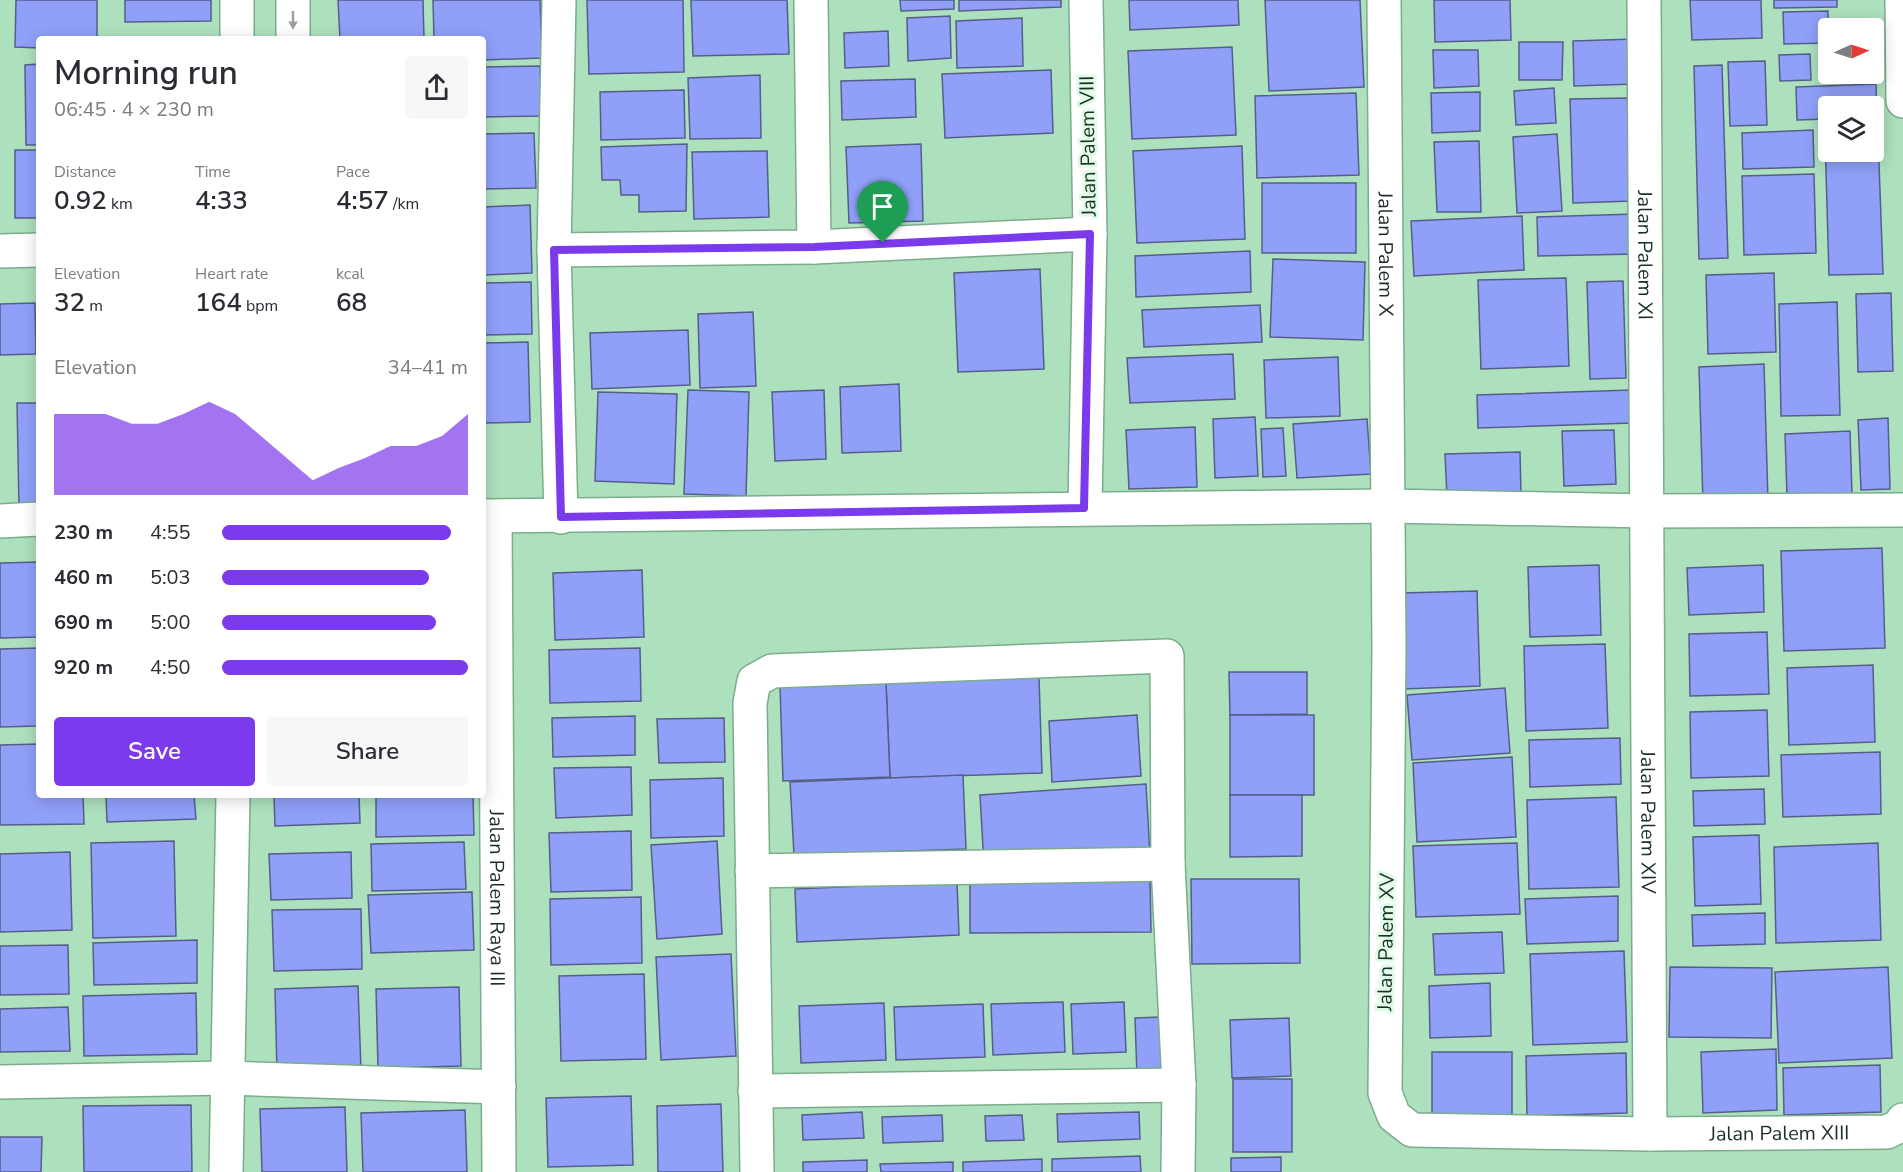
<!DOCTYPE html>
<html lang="en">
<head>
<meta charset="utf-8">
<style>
  :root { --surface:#fff; --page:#f7f7f7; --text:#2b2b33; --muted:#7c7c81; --accent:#7c3aed }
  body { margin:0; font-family:"Nunito Sans",sans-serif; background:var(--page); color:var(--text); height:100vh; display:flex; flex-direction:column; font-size:22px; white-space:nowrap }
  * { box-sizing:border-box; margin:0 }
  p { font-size:20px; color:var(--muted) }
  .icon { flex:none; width:33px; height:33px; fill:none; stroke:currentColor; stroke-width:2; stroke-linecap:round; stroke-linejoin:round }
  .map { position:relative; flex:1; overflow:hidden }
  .side { position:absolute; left:36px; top:36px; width:450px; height:762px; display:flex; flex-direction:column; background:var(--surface); border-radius:6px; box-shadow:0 3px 15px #0003 }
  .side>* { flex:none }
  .needle { width:39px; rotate:87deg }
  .buttons { position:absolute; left:1818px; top:18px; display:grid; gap:12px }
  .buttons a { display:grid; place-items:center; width:66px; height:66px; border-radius:6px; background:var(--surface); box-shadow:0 3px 15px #0003; font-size:30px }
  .pin { position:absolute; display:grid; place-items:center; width:51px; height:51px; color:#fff; margin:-62px -26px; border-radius:50% 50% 50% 0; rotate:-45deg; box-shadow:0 0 6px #0007 }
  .pin .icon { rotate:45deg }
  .round { display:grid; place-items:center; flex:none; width:63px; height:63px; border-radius:6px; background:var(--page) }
  .overview { display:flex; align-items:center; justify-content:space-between; height:102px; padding:0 18px }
  h1 { font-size:33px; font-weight:600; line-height:45px }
  .figures { display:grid; grid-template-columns:repeat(3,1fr); gap:9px; height:102px; padding:6px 18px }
  .figures div { display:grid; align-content:center }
  .figures b { font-size:26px; font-weight:600 }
  .figures small { font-size:16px; font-weight:400 }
  .figures p { font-size:16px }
  .chart { height:168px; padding:12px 18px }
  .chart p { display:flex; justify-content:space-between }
  .chart svg { width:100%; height:108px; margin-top:6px; fill:var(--accent); opacity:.7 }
  .action { display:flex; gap:12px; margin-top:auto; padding:12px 18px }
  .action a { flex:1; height:69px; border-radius:6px; background:var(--accent); color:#fff; font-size:24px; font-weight:600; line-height:69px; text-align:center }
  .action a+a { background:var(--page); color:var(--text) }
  ul { padding:0 18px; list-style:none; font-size:20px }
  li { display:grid; grid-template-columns:96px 72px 1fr; align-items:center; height:45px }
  li i { height:15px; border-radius:8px; background:var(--accent) }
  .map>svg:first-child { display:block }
  .building { fill:#90a0f9; stroke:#555e8a; stroke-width:1.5 }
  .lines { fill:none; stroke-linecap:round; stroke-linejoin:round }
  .street-casing { stroke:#7bac8b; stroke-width:36 }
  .street { stroke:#fff; stroke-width:33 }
  .oneway { fill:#98a19c }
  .route-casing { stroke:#fff; stroke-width:12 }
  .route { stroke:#7c3aed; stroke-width:8 }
  .labels { text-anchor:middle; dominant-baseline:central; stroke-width:6; stroke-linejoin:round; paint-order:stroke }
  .street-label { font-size:20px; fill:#1b2f22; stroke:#e1fbe9 }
</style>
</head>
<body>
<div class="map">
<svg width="1903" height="1172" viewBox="0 0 1903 1172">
  <rect width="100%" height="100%" fill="#ade1be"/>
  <g class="building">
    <path d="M16,0H97V39H39V48L15,47Z"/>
    <path d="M125,0H211V21L125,22Z"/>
    <path d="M338,0H423L424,39H340Z"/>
    <path d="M433,0H540L542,58L483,60V39H434Z"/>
    <path d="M587,0H683L684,72L589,74Z"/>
    <path d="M691,0H787L789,54L693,56Z"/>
    <path d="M900,0H954V9L901,11Z"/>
    <path d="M959,0H1061V7L959,11Z"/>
    <path d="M1129,0H1238L1239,25L1130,30Z"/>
    <path d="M1265,0H1360L1364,87L1269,91Z"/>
    <path d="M1434,0H1510L1511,40L1435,42Z"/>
    <path d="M1690,0H1761L1762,38L1692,40Z"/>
    <path d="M1774,0H1837V7L1774,8Z"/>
    <path d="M1828,11V43L1784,44L1783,12Z"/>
    <path d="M950,16L951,58L908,61L907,18Z"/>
    <path d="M1022,18L1023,66L957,68L956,21Z"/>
    <path d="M888,31L889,66L845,68L844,33Z"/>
    <path d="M1634,39L1636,84L1574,86L1573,41Z"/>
    <path d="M1519,42H1563L1562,80H1519Z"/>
    <path d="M1232,47L1236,135L1132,139L1128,51Z"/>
    <path d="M1433,50H1478L1479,86L1434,88Z"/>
    <path d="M1810,54L1811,80L1780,81L1779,55Z"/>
    <path d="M1765,61L1767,125L1730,126L1728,62Z"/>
    <path d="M39,64V145H26L25,65Z"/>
    <path d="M1722,65L1728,258L1699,259L1694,66Z"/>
    <path d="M540,66L542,116L483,117V67Z"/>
    <path d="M1051,70L1053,133L945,138L942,74Z"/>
    <path d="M760,75L761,138L690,139L688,78Z"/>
    <path d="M915,79L916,117L842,120L841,81Z"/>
    <path d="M1876,84L1877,118H1874V106H1828V119L1797,120L1796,87Z"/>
    <path d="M1554,88L1556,123L1516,125L1514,91Z"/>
    <path d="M684,90L685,138L601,140L600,92Z"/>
    <path d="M1480,92V131L1432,133L1431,93Z"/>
    <path d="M1356,93L1359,175L1257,178L1255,96Z"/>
    <path d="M1629,98L1632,201L1573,203L1570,99Z"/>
    <path d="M1813,130L1814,167L1743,169L1742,133Z"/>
    <path d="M534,133L536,188L483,189V134Z"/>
    <path d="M1557,134L1562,211L1517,213L1513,137Z"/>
    <path d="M1874,136H1878L1883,274L1829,275L1825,137H1828V152H1874Z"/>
    <path d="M1479,141L1481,212H1437L1434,142Z"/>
    <path d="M687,144L686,211L639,212V195H621L620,180H602L601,147Z"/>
    <path d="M921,144L923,221L849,223L846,147Z"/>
    <path d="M1242,146L1245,239L1137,243L1133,151Z"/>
    <rect x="15" y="150" width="24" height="68"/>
    <path d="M767,151L769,217L694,219L692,152Z"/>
    <path d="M1814,174L1816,253L1744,255L1742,176Z"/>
    <rect x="1262" y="183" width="94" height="70"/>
    <path d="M530,205L532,273L483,275V207Z"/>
    <path d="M1635,214L1636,254L1538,256L1537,217Z"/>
    <path d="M1522,216L1524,270L1414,276L1411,221Z"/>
    <path d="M1250,251L1251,292L1136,297L1135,256Z"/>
    <path d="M1273,259L1365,262L1363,340L1270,337Z"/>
    <path d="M1040,269L1044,369L958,372L954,273Z"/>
    <path d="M1774,273L1776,352L1708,354L1706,275Z"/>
    <path d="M1566,278L1569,366L1481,369L1478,280Z"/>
    <path d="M1623,281L1626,378L1590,379L1587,282Z"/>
    <path d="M531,282L532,334L483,335V283Z"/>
    <path d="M1891,293L1893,371L1858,372L1856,294Z"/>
    <path d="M1837,302L1840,415L1781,416L1779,304Z"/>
    <path d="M35,303L36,354L0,355V304Z"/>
    <path d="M1260,305L1262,342L1144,347L1142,310Z"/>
    <path d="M753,312L756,386L700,388L698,314Z"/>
    <path d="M688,330L690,385L592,389L590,333Z"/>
    <path d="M528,342L530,422L483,423V343Z"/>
    <path d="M1233,354L1235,399L1130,403L1127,358Z"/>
    <path d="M1338,357L1340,416L1266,418L1264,360Z"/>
    <path d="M1764,364L1768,500L1703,503L1699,367Z"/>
    <path d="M899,384L901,451L842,453L840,387Z"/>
    <path d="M688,390L749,392L746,496L684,494Z"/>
    <path d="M824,390L826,459L775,461L772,392Z"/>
    <path d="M1632,390V423L1478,428L1477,395Z"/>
    <path d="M598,392L677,394L674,484L595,481Z"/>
    <path d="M17,403H39V506H19Z"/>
    <path d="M1255,417L1258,476L1215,478L1213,419Z"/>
    <path d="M1888,418L1890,489L1861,490L1858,420Z"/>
    <path d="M1367,419L1371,474L1297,478L1293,424Z"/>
    <path d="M1195,427L1197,487L1129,489L1126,430Z"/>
    <path d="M1283,428L1286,476L1263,477L1261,429Z"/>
    <path d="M1614,430L1616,484L1564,486L1562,431Z"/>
    <path d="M1850,431L1852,495L1787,497L1785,434Z"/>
    <path d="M1520,452L1521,495L1447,497L1445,454Z"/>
    <path d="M1882,548L1885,648L1784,651L1781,551Z"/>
    <path d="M39,562V637L0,638V563Z"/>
    <path d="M1599,565L1601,635L1530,637L1528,567Z"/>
    <path d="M1763,565L1764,612L1689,615L1687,568Z"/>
    <path d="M642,570L644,637L555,640L553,573Z"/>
    <path d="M1477,591L1480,686L1403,689L1401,593Z"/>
    <path d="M1767,632L1769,694L1690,696L1689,634Z"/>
    <path d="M1605,644L1608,728L1526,731L1524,646Z"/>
    <path d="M39,648V726L0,727V649Z"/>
    <path d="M640,648L641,701L550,703L549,650Z"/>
    <path d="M1873,665L1875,742L1789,745L1787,668Z"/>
    <path d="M1229,672H1307V714L1230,715Z"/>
    <path d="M1039,677L1042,773L890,778L886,683Z"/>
    <path d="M886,683L890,777L783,781L780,686Z"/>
    <path d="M1505,688L1510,753L1412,760L1407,695Z"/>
    <path d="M1767,710L1769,776L1691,778L1690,712Z"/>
    <path d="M1137,715L1141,776L1052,782L1049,721Z"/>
    <rect x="1230" y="715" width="84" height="80"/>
    <path d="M635,716V755L553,757L552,718Z"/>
    <path d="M724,718L725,762L659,763L657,719Z"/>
    <path d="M1620,738L1621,784L1530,787L1529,740Z"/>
    <path d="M39,744V795H83L84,824L0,825V745Z"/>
    <path d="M1880,752L1881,814L1783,817L1781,755Z"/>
    <path d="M1512,757L1516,837L1417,842L1413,763Z"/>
    <path d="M631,767L632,815L556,818L554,768Z"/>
    <path d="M963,775L966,849L794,855L790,782Z"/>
    <path d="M723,778L724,836L651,838L650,780Z"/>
    <path d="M1146,784L1150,856L984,865L980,795Z"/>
    <path d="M1764,789L1765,824L1694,826L1693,791Z"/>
    <path d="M194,795L196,819L107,822L106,796Z"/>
    <path d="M274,795H359L360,823L275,826Z"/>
    <path d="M473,795L474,835L376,837V797Z"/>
    <path d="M1230,795H1302V856L1230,857Z"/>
    <path d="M1616,797L1619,887L1529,889L1527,800Z"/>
    <path d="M631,831L632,890L551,892L549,833Z"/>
    <path d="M1759,835L1761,904L1695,906L1693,837Z"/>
    <path d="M174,841L176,936L93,938L91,843Z"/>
    <path d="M717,841L722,934L657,939L651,845Z"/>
    <path d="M464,842L466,889L372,891L371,844Z"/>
    <path d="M1517,843L1520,914L1416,917L1413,846Z"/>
    <path d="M1878,843L1881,940L1776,943L1774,847Z"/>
    <path d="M70,852L72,930L0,932V854Z"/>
    <path d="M351,852L352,898L271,900L269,854Z"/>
    <path d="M1150,877L1151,932L970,933V879Z"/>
    <path d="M1191,879H1299L1300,963L1192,964Z"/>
    <path d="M957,882L959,935L797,942L795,889Z"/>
    <path d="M472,892L474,950L371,953L368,895Z"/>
    <path d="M1618,896V941L1527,944L1525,899Z"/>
    <path d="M641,897L642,963L551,965L550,899Z"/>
    <path d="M361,909L362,969L274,971L272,910Z"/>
    <path d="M1765,913V944L1693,946L1692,915Z"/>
    <path d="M1502,932L1504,973L1435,975L1433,934Z"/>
    <path d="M197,940V983L94,985L93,943Z"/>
    <path d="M68,945L69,994L0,995V946Z"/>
    <path d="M1624,951L1627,1042L1533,1045L1530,954Z"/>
    <path d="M731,954L736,1056L661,1060L656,957Z"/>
    <path d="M1670,967L1772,968L1771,1038L1669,1037Z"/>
    <path d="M1888,967L1892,1058L1779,1063L1775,972Z"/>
    <path d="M644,974L646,1059L561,1061L559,976Z"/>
    <path d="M1490,983L1491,1036L1430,1038L1429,986Z"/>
    <path d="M358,986L361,1070L277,1072L275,989Z"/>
    <path d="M459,987L461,1066L378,1068L376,989Z"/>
    <path d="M196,993L197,1054L84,1056L83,996Z"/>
    <path d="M1063,1002L1065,1052L993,1055L991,1004Z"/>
    <path d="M1124,1002L1126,1052L1073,1054L1071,1004Z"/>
    <path d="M884,1003L886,1060L801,1063L799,1006Z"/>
    <path d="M983,1004L985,1057L896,1060L894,1007Z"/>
    <path d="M68,1007L70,1051L0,1052V1009Z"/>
    <path d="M1162,1017L1165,1074L1137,1076L1135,1018Z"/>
    <path d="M1289,1018L1291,1076L1232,1078L1230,1020Z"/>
    <path d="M1776,1049L1777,1110L1703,1113L1701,1052Z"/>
    <rect x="1432" y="1052" width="80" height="68"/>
    <path d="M1626,1053L1627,1113L1527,1116L1526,1056Z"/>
    <path d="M1880,1065L1881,1112L1784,1115L1783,1068Z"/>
    <rect x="1233" y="1079" width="59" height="73"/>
    <path d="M631,1096L633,1165L548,1167L546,1098Z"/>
    <path d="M721,1104L723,1172H658L657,1106Z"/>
    <path d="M191,1105L192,1172H84L83,1106Z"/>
    <path d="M345,1107L347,1172H262L260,1109Z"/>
    <path d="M465,1110L467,1172H363L361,1113Z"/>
    <path d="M862,1112L864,1138L803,1140L802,1115Z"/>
    <path d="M1139,1112L1140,1139L1058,1142L1057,1114Z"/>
    <path d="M942,1115L943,1141L883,1143L882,1117Z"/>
    <path d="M1022,1115L1024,1140L986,1141L985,1116Z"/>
    <path d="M0,1137H42L41,1172H0Z"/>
    <path d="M1140,1156L1141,1172H1052V1159Z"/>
    <path d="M1281,1157V1172H1231V1158Z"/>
    <path d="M1042,1159V1172H963V1162Z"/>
    <path d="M867,1160V1172H803V1162Z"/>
    <path d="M953,1162V1172H881L880,1164Z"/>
  </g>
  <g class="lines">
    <g class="street-casing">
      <g id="street">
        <path d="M237,0V39"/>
        <path d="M293,0V39"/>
        <path d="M559,0L554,250L561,517"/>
        <path d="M811,0L814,247"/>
        <path id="s1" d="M1384,0L1389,648L1385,1093L1394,1116L1412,1130L1650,1134L1887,1132L1901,1125L1903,1120"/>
        <path id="s2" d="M1644,0L1650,1134"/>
        <path d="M1902,0L1903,101"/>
        <path d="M554,250L814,247L1090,234"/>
        <path d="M0,251L39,250"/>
        <path d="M1085,508L1090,234L1086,0"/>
        <path d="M483,516L1389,506L1648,511L1903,510"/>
        <path id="s3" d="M495,517L499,1172"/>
        <path d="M0,521L39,519"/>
        <path d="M752,871L1168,864"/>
        <path d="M0,1082L227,1078L499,1087"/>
        <path d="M755,1091L1179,1085"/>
        <path d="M226,1172L233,795"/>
        <path d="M757,1172L750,703L754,681L772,671L1167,656L1168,864L1179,1085L1178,1172"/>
      </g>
    </g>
    <use href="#street" class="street"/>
  </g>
  <defs><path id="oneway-solid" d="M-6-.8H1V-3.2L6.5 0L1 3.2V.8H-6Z" transform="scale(1.5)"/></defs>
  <use class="oneway" href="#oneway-solid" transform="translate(293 20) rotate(90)"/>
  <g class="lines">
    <g class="route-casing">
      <path id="route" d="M1090,234L1084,508L561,517L554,250L814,247Z"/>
    </g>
    <use href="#route" class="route"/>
  </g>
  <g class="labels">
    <g class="street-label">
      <text transform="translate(1088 146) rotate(-91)">Jalan Palem VIII</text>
      <text stroke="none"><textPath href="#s1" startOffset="254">Jalan Palem X</textPath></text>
      <text stroke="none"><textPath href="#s2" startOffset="255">Jalan Palem XI</textPath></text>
      <text stroke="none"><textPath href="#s2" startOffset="822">Jalan Palem XIV</textPath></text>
      <text stroke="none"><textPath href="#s3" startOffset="381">Jalan Palem Raya III</textPath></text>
      <text transform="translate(1386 942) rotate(-89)">Jalan Palem XV</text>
      <text stroke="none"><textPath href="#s1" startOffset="1508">Jalan Palem XIII</textPath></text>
    </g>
  </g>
</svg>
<div class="buttons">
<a><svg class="needle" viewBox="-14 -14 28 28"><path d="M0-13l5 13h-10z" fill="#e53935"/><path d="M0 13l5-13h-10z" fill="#7c7c81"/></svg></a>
<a><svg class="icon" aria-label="layers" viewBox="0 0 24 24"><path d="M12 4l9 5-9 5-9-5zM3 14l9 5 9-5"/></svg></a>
</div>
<div class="pin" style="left:883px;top:243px;background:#1e9e55"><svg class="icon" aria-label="arrive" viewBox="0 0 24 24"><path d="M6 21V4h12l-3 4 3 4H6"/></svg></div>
<section class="side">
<div class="overview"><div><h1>Morning run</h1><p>06:45 · 4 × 230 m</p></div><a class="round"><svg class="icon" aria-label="share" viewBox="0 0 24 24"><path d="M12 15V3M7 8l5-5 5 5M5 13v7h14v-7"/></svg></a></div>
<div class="figures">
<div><p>Distance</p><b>0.92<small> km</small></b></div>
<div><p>Time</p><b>4:33</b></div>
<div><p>Pace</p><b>4:57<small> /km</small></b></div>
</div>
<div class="figures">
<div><p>Elevation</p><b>32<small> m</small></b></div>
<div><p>Heart rate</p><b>164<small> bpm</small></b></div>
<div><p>kcal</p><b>68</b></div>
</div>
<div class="chart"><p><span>Elevation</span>34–41 m</p>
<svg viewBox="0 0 160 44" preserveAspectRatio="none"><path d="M0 44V11L10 11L20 11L30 15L40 15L50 11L60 6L70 11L80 20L90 29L100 38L110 33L120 29L130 24L140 24L150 20L160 11V44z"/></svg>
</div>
<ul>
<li><b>230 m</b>4:55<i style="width:93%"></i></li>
<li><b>460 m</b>5:03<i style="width:84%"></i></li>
<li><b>690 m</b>5:00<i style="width:87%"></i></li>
<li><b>920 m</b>4:50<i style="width:100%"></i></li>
</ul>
<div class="action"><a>Save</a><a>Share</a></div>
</section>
</div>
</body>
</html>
